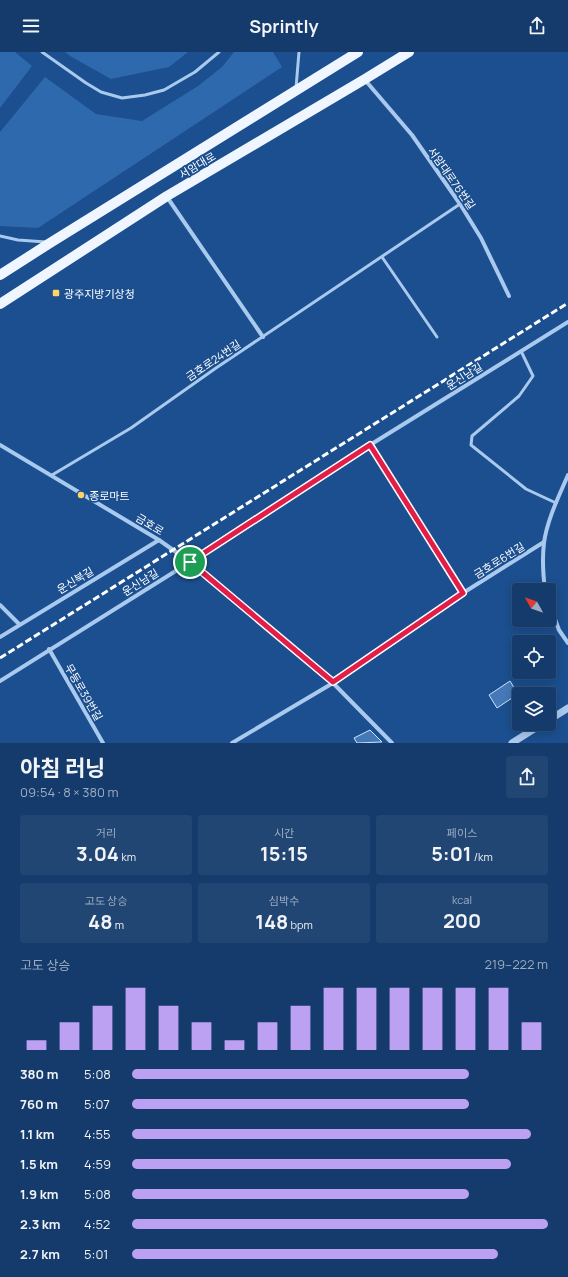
<!DOCTYPE html>
<html lang="ko">
<head>
<meta charset="utf-8">
<style>
  :root { --surface:#143b6b; --page:#214673; --text:#f1f3f6; --muted:#9dadc1; --line:#33557e; --accent:#bca0f2 }
  body { margin:0; font-family:Manrope,"Noto Sans KR",sans-serif; background:var(--page); color:var(--text); height:100vh; display:flex; flex-direction:column; font-size:15px; white-space:nowrap }
  * { box-sizing:border-box; margin:0 }
  p { font-size:13px; color:var(--muted) }
  .icon { flex:none; width:22px; height:22px; fill:none; stroke:currentColor; stroke-width:2; stroke-linecap:round; stroke-linejoin:round }
  .map { position:relative; height:691px; overflow:hidden }
  .drawer { display:flex; flex-direction:column; background:var(--surface); flex:1 }
  .drawer>* { flex:none }
  .needle { width:26px; rotate:310deg }
  .tools { position:absolute; left:512px; top:531px; display:grid; gap:8px }
  .tools a { display:grid; place-items:center; width:44px; height:44px; border-radius:4px; background:var(--surface); box-shadow:0 2px 10px #0003,0 0 0 1px var(--line); font-size:20px }
  .pin { position:absolute; display:grid; place-items:center; width:34px; height:34px; color:#fff; margin:-17px; border:2px solid #fff; border-radius:50%; box-shadow:0 1px 4px #0007 }
  .round { display:grid; place-items:center; flex:none; width:42px; height:42px; border-radius:4px; background:var(--page) }
  .headline { display:flex; align-items:center; justify-content:space-between; height:68px; padding:0 20px }
  h1 { font-size:22px; font-weight:700; line-height:30px }
  .figures { display:grid; grid-template-columns:repeat(3,1fr); gap:6px; height:68px; padding:4px 20px }
  .figures div { display:grid; align-content:center; border-radius:4px; background:var(--page); text-align:center }
  .figures b { font-size:20px; font-weight:700 }
  .figures small { font-size:11px; font-weight:400 }
  .figures p { font-size:11px }
  .chart { height:112px; padding:8px 20px }
  .chart p { display:flex; justify-content:space-between }
  .chart svg { width:100%; height:72px; margin-top:4px; stroke:var(--accent); stroke-width:6 }
  ul { padding:0 20px; list-style:none; font-size:13px }
  li { display:grid; grid-template-columns:64px 48px 1fr; align-items:center; height:30px }
  li i { height:10px; border-radius:5px; background:var(--accent) }
  header { display:flex; justify-content:space-between; align-items:center; height:52px; padding:0 20px; background:var(--surface); font-size:18px; font-weight:700 }
  .map>svg:first-child { display:block }
  .green { fill:#2e69ad }
  .building { fill:#4478b7; stroke:#cfe3fa }
  .lines { fill:none; stroke-linecap:round; stroke-linejoin:round }
  .service { stroke:#a9c9ee; stroke-width:3 }
  .minor { stroke:#a9c9ee; stroke-width:4 }
  .tertiary { stroke:#a9c9ee; stroke-width:7 }
  .primary { stroke:#f0f6ff; stroke-width:10 }
  .rail { stroke:#fff; stroke-width:3; stroke-dasharray:7 3; stroke-linecap:butt }
  .route-casing { stroke:#fff; stroke-width:8 }
  .route { stroke:#e11d48; stroke-width:5 }
  .poi-dot { fill:#ffd166; stroke:#1b4f8f; stroke-width:1.5 }
  .labels { text-anchor:middle; dominant-baseline:central; stroke-width:3.5; stroke-linejoin:round; paint-order:stroke }
  .street-label { font-size:11px; fill:#fff; stroke:#1b4f8f }
  .poi-label { font-size:11px; fill:#fff; stroke:#1b4f8f; text-anchor:start }
</style>
</head>
<body>
<header><svg class="icon" aria-label="menu" viewBox="0 0 24 24"><path d="M4 6h16M4 12h16M4 18h16"/></svg>Sprintly<svg class="icon" aria-label="share" viewBox="0 0 24 24"><path d="M12 15V3M7 8l5-5 5 5M5 13v7h14v-7"/></svg></header>
<div class="map">
<svg width="568" height="691" viewBox="0 0 568 691">
  <rect width="100%" height="100%" fill="#1b4f8f"/>
  <g class="green">
    <path d="M0,0H15L32,14L0,56Z"/>
    <path d="M65,0H188L169,15L111,27L70,4Z"/>
    <path d="M234,0H273L282,15L38,176L0,174V80L45,25L96,62L142,69L198,34L222,15Z"/>
  </g>
  <g class="building">
    <path d="M510,629L518,642L497,656L489,643Z"/>
    <path d="M370,678L382,690L357,691L354,686Z"/>
  </g>
  <g class="lines">
    <g class="service">
      <path d="M42,0L86,31L101,40L122,46L145,43L164,38L195,20L219,0"/>
      <path d="M296,36L299,0"/>
      <path d="M0,184L18,188L46,190"/>
      <path d="M382,205L437,285"/>
      <path d="M521,299L533,324L519,344L472,384L471,393L526,437L556,451"/>
      <path d="M52,423L131,376L216,316L460,152"/>
    </g>
    <g class="minor">
      <path d="M365,28L412,83L460,152L481,186L509,244"/>
      <path d="M167,145L263,285"/>
      <path d="M0,393L159,488L190,510L333,631L392,691"/>
      <path d="M370,393L463,541"/>
      <path d="M545,538C543,522 542,507 544,491C547,468 559,444 568,423"/>
      <path d="M549,551L559,578L568,591"/>
      <path d="M0,553L19,572"/>
      <path d="M0,585L159,488"/>
      <path d="M49,597L103,691"/>
      <path d="M0,629L190,510L370,393L568,270"/>
      <path d="M232,691L333,631L463,541L544,490"/>
    </g>
    <g class="tertiary">
      <path d="M549,668L568,656"/>
      <path d="M512,691L542,672"/>
    </g>
    <g class="primary">
      <path d="M0,223L50,191L358,0"/>
      <path d="M0,252L167,144L365,27L409,0"/>
    </g>
    <path class="rail" d="M0,606L568,251"/>
  </g>
  <g class="lines">
    <g class="route-casing">
      <path id="route" d="M370,393L463,541L333,630L190,510Z"/>
    </g>
    <use href="#route" class="route"/>
  </g>
  <g class="poi-dot">
    <rect x="52" y="237" width="8" height="8" rx="2"/>
    <circle cx="81" cy="443" r="4"/>
  </g>
  <g class="labels">
    <g class="street-label">
      <text transform="translate(197 113) rotate(-31)">서암대로</text>
      <text transform="translate(452 126) rotate(55)">서암대로76번길</text>
      <text transform="translate(213 308) rotate(-34)">금호로24번길</text>
      <text transform="translate(464 324) rotate(-32)">운신남길</text>
      <text transform="translate(150 472) rotate(31)">금호로</text>
      <text transform="translate(499 508) rotate(-32)">금호로6번길</text>
      <text transform="translate(75 528) rotate(-31)">운신북길</text>
      <text transform="translate(140 530) rotate(-32)">운신남길</text>
      <text transform="translate(84 640) rotate(60)">무등로39번길</text>
    </g>
    <g class="poi-label">
      <text x="64" y="241">광주지방기상청</text>
      <text x="89" y="443">종로마트</text>
    </g>
  </g>
</svg>
<div class="tools">
<a><svg class="needle" viewBox="-14 -14 28 28"><path d="M0-13l5 13h-10z" fill="#e53935"/><path d="M0 13l5-13h-10z" fill="#9dadc1"/></svg></a>
<a><svg class="icon" aria-label="locate" viewBox="0 0 24 24"><circle cx="12" cy="12" r="6"/><path d="M12 2v4M12 18v4M2 12h4M18 12h4"/></svg></a>
<a><svg class="icon" aria-label="layers" viewBox="0 0 24 24"><path d="M12 4l9 5-9 5-9-5zM3 14l9 5 9-5"/></svg></a>
</div>
<div class="pin" style="left:190px;top:510px;background:#1e9e55"><svg class="icon" aria-label="arrive" viewBox="0 0 24 24"><path d="M6 21V4h12l-3 4 3 4H6"/></svg></div>
</div>
<section class="drawer">
<div class="headline"><div><h1>아침 러닝</h1><p>09:54 · 8 × 380 m</p></div><a class="round"><svg class="icon" aria-label="share" viewBox="0 0 24 24"><path d="M12 15V3M7 8l5-5 5 5M5 13v7h14v-7"/></svg></a></div>
<div class="figures">
<div><p>거리</p><b>3.04<small> km</small></b></div>
<div><p>시간</p><b>15:15</b></div>
<div><p>페이스</p><b>5:01<small> /km</small></b></div>
</div>
<div class="figures">
<div><p>고도 상승</p><b>48<small> m</small></b></div>
<div><p>심박수</p><b>148<small> bpm</small></b></div>
<div><p>kcal</p><b>200</b></div>
</div>
<div class="chart"><p><span>고도 상승</span>219–222 m</p>
<svg viewBox="0 0 160 44" preserveAspectRatio="none"><path d="M5 44V38M15 44V27M25 44V17M35 44V6M45 44V17M55 44V27M65 44V38M75 44V27M85 44V17M95 44V6M105 44V6M115 44V6M125 44V6M135 44V6M145 44V6M155 44V27"/></svg>
</div>
<ul>
<li><b>380 m</b>5:08<i style="width:81%"></i></li>
<li><b>760 m</b>5:07<i style="width:81%"></i></li>
<li><b>1.1 km</b>4:55<i style="width:96%"></i></li>
<li><b>1.5 km</b>4:59<i style="width:91%"></i></li>
<li><b>1.9 km</b>5:08<i style="width:81%"></i></li>
<li><b>2.3 km</b>4:52<i style="width:100%"></i></li>
<li><b>2.7 km</b>5:01<i style="width:88%"></i></li>
</ul>
</section>
</body>
</html>
